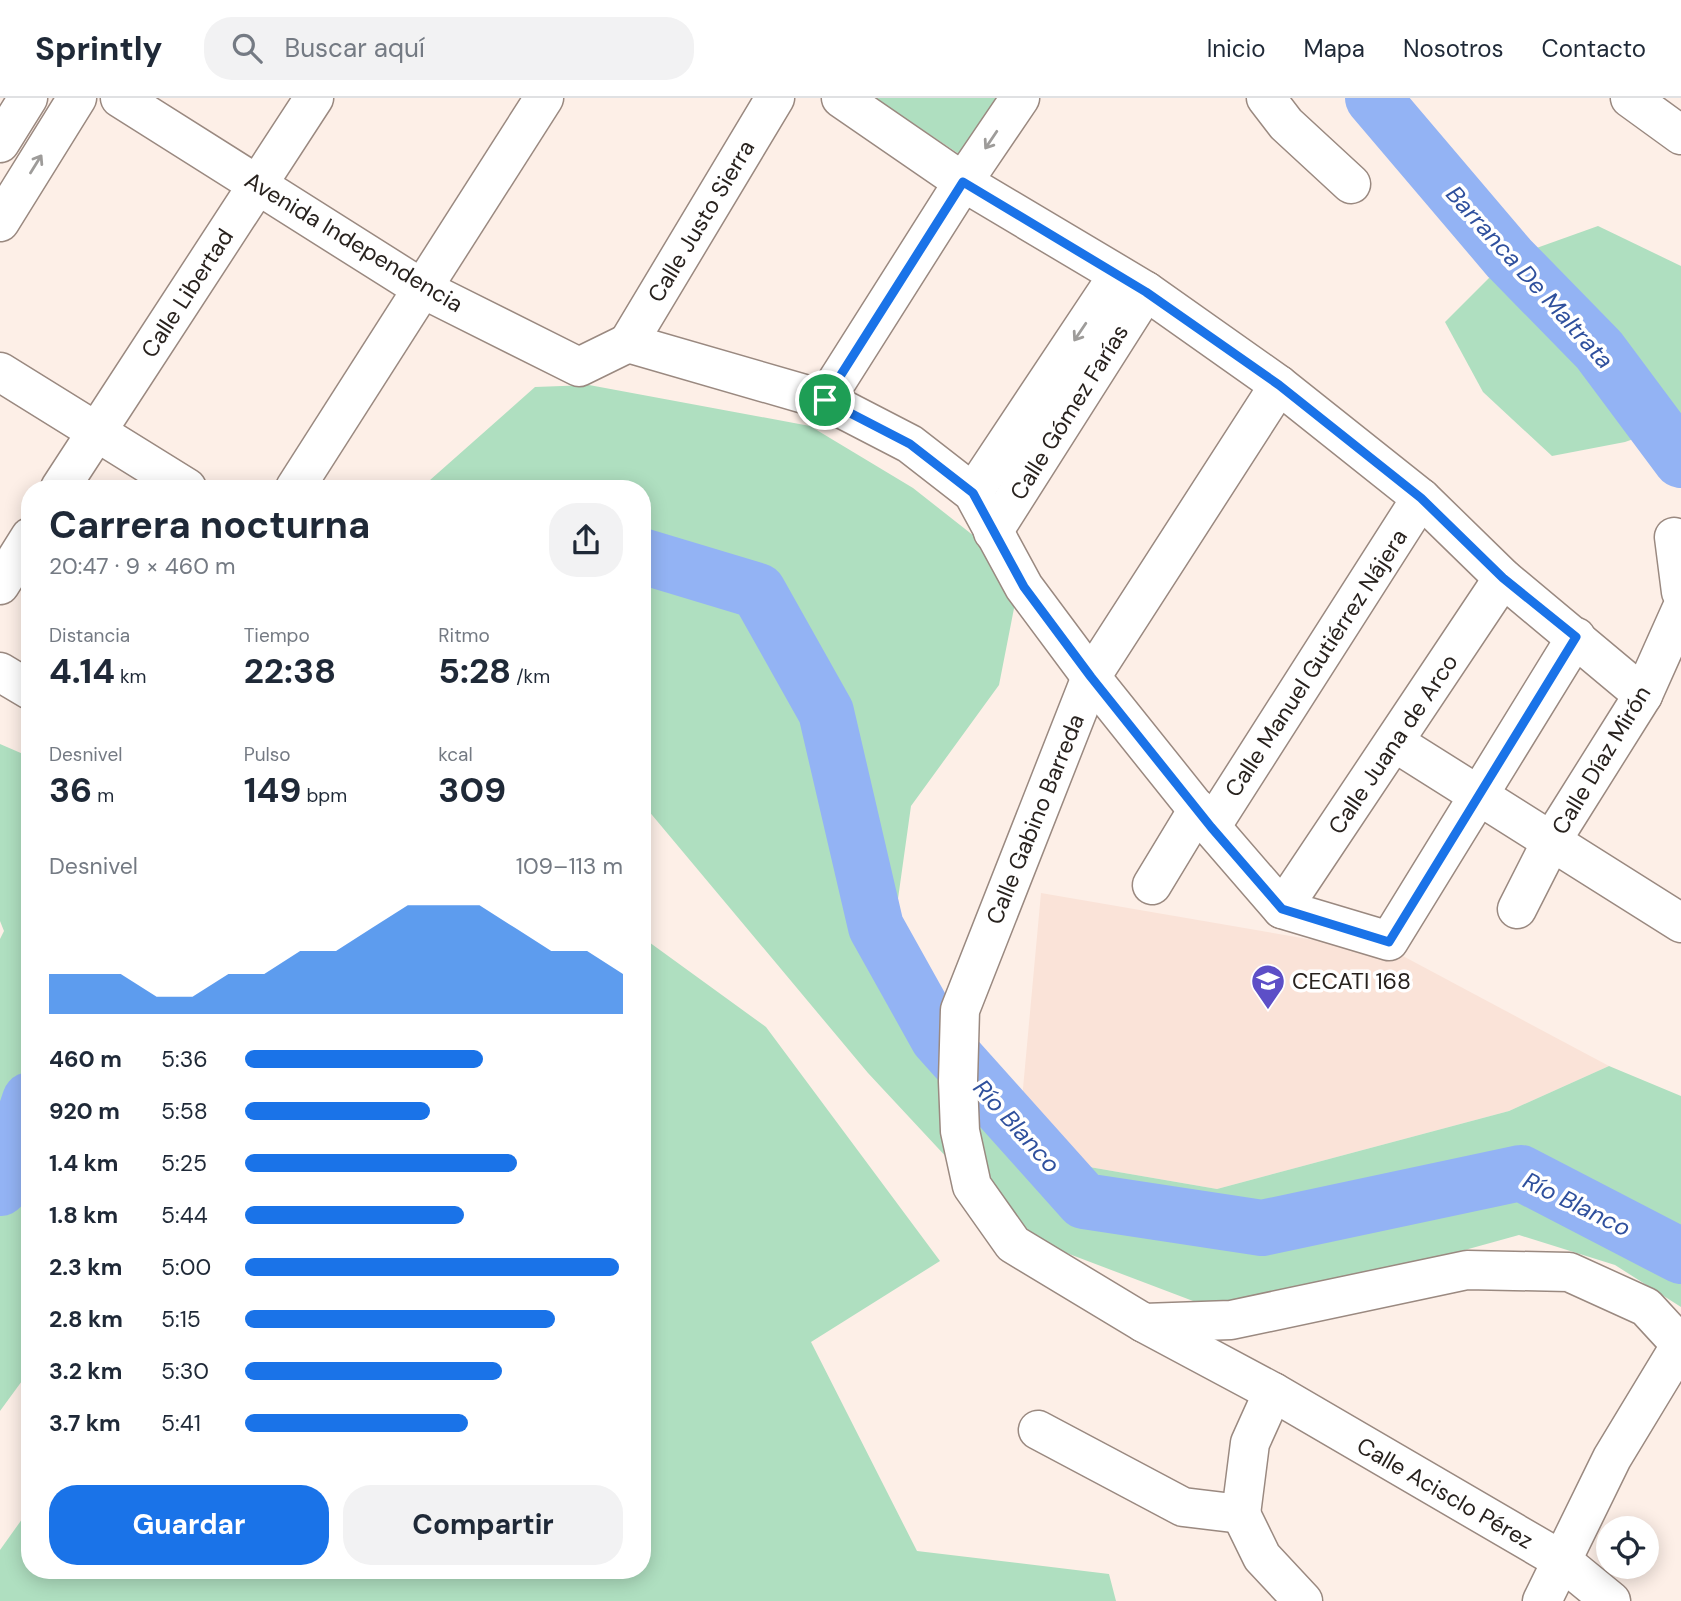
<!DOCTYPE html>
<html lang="es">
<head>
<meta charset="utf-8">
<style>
  :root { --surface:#fff; --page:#f2f2f3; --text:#1f2937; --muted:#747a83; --line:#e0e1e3; --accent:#1a73e8 }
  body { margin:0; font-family:"DM Sans",sans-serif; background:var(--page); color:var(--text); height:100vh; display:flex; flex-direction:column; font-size:26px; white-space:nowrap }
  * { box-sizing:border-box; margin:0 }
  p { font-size:23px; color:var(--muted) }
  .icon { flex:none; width:38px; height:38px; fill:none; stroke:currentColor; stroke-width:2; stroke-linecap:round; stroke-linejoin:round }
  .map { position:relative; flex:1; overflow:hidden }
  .sheet { position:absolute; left:21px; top:382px; width:630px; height:1099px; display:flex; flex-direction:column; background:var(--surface); border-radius:28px; box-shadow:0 4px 18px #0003 }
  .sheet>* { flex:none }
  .tools { position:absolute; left:1596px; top:1418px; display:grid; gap:14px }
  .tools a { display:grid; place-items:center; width:63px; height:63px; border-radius:50%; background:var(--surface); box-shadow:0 4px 18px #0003; font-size:35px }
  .pin { position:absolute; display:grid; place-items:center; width:60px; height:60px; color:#fff; margin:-30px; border:4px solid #fff; border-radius:50%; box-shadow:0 2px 7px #0007 }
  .round { display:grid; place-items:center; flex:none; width:74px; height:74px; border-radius:28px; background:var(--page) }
  .headline { display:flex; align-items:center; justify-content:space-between; height:119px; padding:0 28px }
  h1 { font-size:38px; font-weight:700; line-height:52px }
  .figures { display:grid; grid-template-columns:repeat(3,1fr); gap:10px; height:119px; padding:7px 28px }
  .figures div { display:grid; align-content:center }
  .figures b { font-size:35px; font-weight:700 }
  .figures small { font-size:19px; font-weight:400 }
  .figures p { font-size:19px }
  .chart { height:196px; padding:14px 28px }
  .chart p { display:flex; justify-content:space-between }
  .chart svg { width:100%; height:126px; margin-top:7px; fill:var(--accent); opacity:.7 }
  .primary-button { display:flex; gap:14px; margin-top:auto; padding:14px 28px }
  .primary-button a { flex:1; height:80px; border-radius:28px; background:var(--accent); color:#fff; font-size:28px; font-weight:700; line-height:80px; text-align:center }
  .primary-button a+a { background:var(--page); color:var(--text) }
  ul { padding:0 28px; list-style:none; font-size:23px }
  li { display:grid; grid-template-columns:112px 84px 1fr; align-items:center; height:52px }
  li i { height:18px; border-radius:9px; background:var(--accent) }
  header { display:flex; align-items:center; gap:42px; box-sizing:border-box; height:98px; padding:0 35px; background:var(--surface); border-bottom:2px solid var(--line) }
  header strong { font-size:33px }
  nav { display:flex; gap:38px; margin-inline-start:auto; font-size:24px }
  .search { width:490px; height:63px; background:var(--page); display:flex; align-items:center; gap:18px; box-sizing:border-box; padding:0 24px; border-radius:28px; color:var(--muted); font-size:26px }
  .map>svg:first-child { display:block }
  .education { fill:#fae3d8 }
  .green { fill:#afdfc0 }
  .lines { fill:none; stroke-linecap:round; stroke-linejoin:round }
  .river { stroke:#93b3f4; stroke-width:56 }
  .minor-casing { stroke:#9a8980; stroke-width:41 }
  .minor { stroke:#fff; stroke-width:38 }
  .oneway { stroke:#9e9c9a }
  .route-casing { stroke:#fff; stroke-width:14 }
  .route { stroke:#1a73e8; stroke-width:9 }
  .labels { text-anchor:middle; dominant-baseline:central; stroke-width:7; stroke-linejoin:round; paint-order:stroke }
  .street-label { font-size:23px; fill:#28221e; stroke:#fff }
  .poi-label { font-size:23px; fill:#28221e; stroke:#fff; text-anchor:start }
  .water-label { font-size:24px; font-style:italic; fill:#2f509d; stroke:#fff }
</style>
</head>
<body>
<header>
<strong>Sprintly</strong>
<div class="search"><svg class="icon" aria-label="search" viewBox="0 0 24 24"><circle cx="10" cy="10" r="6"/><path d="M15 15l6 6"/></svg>Buscar aquí</div>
<nav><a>Inicio</a><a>Mapa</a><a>Nosotros</a><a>Contacto</a></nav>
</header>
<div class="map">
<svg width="1681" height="1503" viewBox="0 0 1681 1503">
  <rect width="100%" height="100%" fill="#fdefe7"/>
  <path class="education" d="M1041,795L1401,857L1609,968L1509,1013L1217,1091L1072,1066L1020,1023Z"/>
  <g class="green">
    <path d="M875,0H1008L968,62Z"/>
    <path d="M1598,128L1681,168V324L1625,344L1552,358L1483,294L1445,224L1509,160Z"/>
    <path d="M589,287L810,328L913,390L974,438L1017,495L999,587L911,708L896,815L980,990L1072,1066L1217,1091L1509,1013L1609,968L1681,998V1209L1615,1167L1519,1137L1230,1217L1019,1137L868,975L642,705V390H421L535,289Z"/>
    <path d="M0,646L30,659V1272L0,1313V841L4,833L0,823Z"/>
    <path d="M642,839L766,929L940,1163L811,1244L917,1453L1109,1476L1116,1503H0V1452L30,1410V1472H642Z"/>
  </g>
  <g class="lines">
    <g class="river">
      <path d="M1373,0L1509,160L1599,252L1681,362"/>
      <path d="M642,458L758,493L826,614L876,829L938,940L1084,1103L1262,1130L1521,1075L1681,1158"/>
      <path d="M0,1090L30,1002"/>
    </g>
    <g class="minor-casing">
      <g id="minor">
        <path d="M120,0L421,190L579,269L628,245L825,302L910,346L973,395L1024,489L1091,579L1211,729L1282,811L1389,843L1576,539"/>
        <path d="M841,0L963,84L1146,193L1279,287L1421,400L1503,480L1643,597"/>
        <path d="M1266,0L1286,26L1351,86"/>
        <path d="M1630,0L1681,37"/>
        <path d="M0,45L28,0"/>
        <path d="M0,124L77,0"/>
        <path d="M628,245L775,0"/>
        <path d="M0,274L187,390"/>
        <path d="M1279,287L1091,579L960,912L958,983L960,1033L972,1088L1013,1146L1144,1225L1231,1222L1467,1172L1569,1174L1646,1209L1681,1247"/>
        <path d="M825,302L963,84L1020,0"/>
        <path d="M60,390L314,0"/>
        <path d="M295,390L544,0"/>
        <path d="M973,395L1118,177"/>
        <path d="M993,434L1146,193"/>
        <path d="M1674,439L1681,494"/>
        <path d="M0,487L30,439"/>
        <path d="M0,574L30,592"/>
        <path d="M1394,644L1681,825"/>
        <path d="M1211,729L1421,400"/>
        <path d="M1152,787L1198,711"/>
        <path d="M1282,811L1503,480"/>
        <path d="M1517,811L1552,742L1643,597L1681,512"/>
        <path d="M1144,1225L1273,1294L1561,1462L1611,1503"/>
        <path d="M1038,1332L1183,1409L1241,1416"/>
        <path d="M1241,1416L1250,1345L1273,1294"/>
        <path d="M1241,1416L1262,1459L1303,1503"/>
        <path d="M1542,1503L1612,1360L1681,1246"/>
      </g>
    </g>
    <use href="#minor" class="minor"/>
  </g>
  <defs><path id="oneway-shaft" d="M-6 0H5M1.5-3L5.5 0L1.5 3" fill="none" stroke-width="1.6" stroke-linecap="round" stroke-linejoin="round" transform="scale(1.75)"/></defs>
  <g class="oneway">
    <use href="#oneway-shaft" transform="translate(991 42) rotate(124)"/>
    <use href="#oneway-shaft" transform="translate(36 66) rotate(-58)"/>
    <use href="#oneway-shaft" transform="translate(1080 234) rotate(124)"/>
  </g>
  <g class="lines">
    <g class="route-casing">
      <path id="route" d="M963,84L1146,194L1279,287L1421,400L1503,480L1576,539L1389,844L1282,811L1211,729L1091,579L1024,489L973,395L910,346L825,302Z"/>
    </g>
    <use href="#route" class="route"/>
  </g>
  <defs>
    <g id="school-pin" transform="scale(1.75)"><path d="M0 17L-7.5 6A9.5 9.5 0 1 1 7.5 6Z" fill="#5d4fc7" stroke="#fff"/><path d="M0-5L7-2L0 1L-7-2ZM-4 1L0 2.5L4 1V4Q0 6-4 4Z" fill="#fff"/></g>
  </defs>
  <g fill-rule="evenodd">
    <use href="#school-pin" x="1268" y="883"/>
  </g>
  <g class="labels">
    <g class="street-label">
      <text transform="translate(701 123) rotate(-59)">Calle Justo Sierra</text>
      <text transform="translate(354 144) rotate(31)">Avenida Independencia</text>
      <text transform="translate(187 195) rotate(-57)">Calle Libertad</text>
      <text transform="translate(1069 314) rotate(-58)">Calle Gómez Farías</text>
      <text transform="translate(1316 565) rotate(-57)">Calle Manuel Gutiérrez Nájera</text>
      <text transform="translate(1393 646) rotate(-56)">Calle Juana de Arco</text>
      <text transform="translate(1601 662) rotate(-59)">Calle Díaz Mirón</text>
      <text transform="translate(1035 721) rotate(-68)">Calle Gabino Barreda</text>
      <text transform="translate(1445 1395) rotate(30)">Calle Acisclo Pérez</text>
    </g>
    <g class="poi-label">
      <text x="1292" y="883">CECATI 168</text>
    </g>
    <g class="water-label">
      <text transform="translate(1530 179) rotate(48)">Barranca De Maltrata</text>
      <text transform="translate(1017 1028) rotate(48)">Río Blanco</text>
      <text transform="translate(1577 1106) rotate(26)">Río Blanco</text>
    </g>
  </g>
</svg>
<div class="tools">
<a><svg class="icon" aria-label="locate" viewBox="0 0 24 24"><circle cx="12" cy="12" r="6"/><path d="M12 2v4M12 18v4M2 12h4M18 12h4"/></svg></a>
</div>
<div class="pin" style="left:825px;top:302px;background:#1e9e55"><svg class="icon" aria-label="arrive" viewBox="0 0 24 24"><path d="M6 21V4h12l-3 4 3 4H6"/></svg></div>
<section class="sheet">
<div class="headline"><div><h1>Carrera nocturna</h1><p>20:47 · 9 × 460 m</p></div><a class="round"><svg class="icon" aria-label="share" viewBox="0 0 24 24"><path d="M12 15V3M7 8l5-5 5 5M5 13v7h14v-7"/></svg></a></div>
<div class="figures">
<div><p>Distancia</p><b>4.14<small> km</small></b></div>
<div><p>Tiempo</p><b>22:38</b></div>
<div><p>Ritmo</p><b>5:28<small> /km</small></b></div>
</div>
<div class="figures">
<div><p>Desnivel</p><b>36<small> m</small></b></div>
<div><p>Pulso</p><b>149<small> bpm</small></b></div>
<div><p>kcal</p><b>309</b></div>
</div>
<div class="chart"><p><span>Desnivel</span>109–113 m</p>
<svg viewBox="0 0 160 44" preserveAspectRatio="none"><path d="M0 44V30L10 30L20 30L30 38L40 38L50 30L60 30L70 22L80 22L90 14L100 6L110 6L120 6L130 14L140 22L150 22L160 30V44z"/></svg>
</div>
<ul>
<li><b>460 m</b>5:36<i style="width:63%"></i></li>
<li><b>920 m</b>5:58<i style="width:49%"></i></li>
<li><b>1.4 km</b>5:25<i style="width:72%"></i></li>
<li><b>1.8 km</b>5:44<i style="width:58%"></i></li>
<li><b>2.3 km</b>5:00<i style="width:99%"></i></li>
<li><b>2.8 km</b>5:15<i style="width:82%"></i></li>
<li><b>3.2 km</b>5:30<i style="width:68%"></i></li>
<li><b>3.7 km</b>5:41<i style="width:59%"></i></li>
</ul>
<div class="primary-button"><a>Guardar</a><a>Compartir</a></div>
</section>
</div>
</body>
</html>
